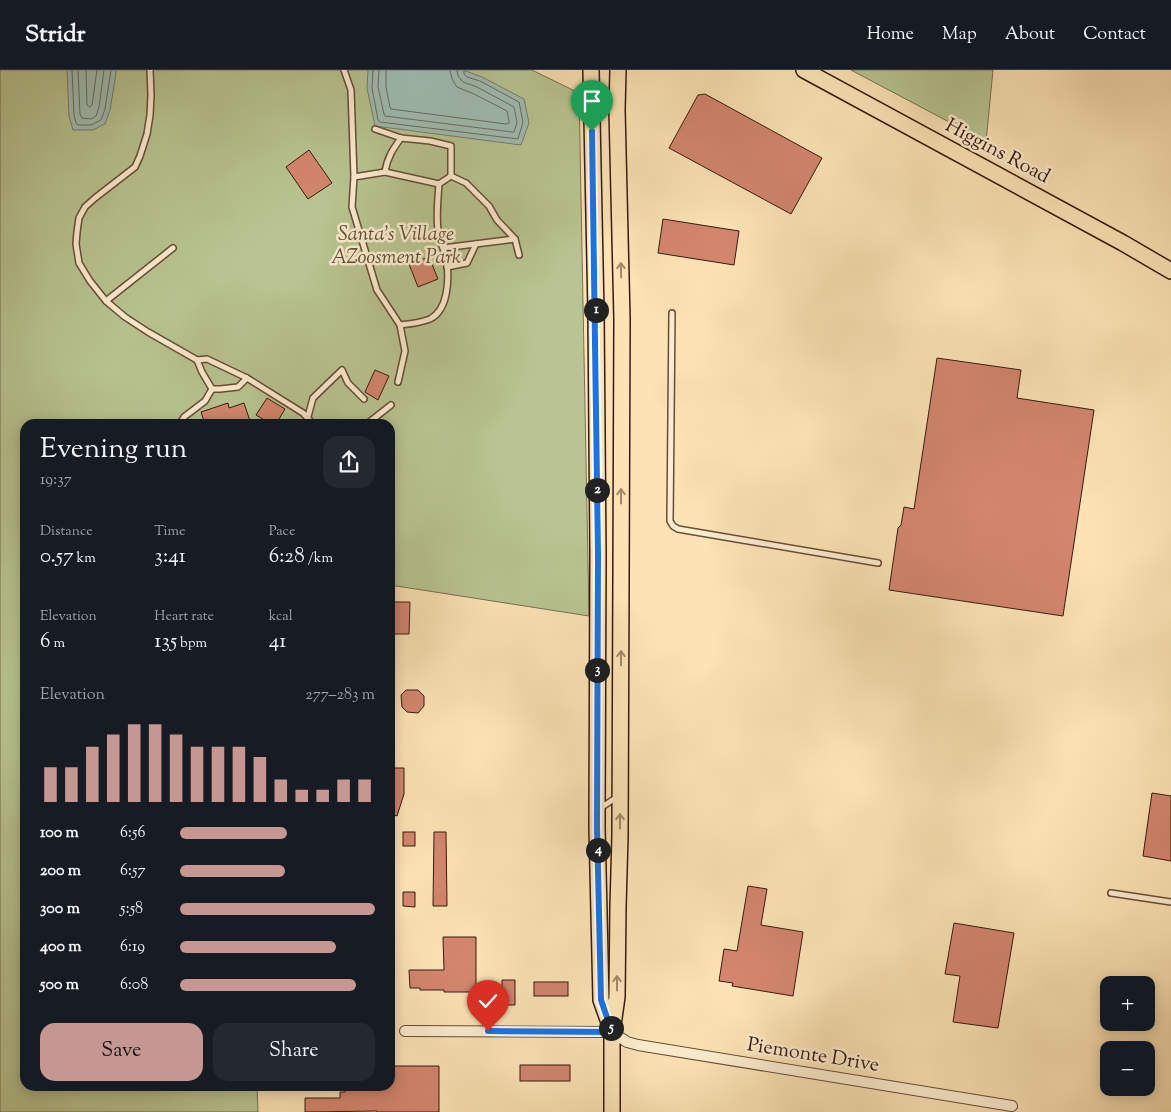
<!DOCTYPE html>
<html lang="en">
<head>
<meta charset="utf-8">
<style>
  :root { --surface:#171b24; --page:#242831; --text:#f1f3f6; --muted:#9ea1a6; --line:#363941; --accent:#c59692 }
  body { margin:0; font-family:"Sorts Mill Goudy",serif; background:var(--page); color:var(--text); height:100vh; display:flex; flex-direction:column; font-size:19px; white-space:nowrap }
  * { box-sizing:border-box; margin:0 }
  p { font-size:16px; color:var(--muted) }
  .icon { flex:none; width:28px; height:28px; fill:none; stroke:currentColor; stroke-width:2; stroke-linecap:round; stroke-linejoin:round }
  .map { position:relative; flex:1; overflow:hidden }
  .details { position:absolute; left:20px; top:349px; width:375px; height:672px; display:flex; flex-direction:column; background:var(--surface); border-radius:15px; box-shadow:0 2px 12px #0003 }
  .details>* { flex:none }
  .controls { position:absolute; left:1100px; top:906px; display:grid; gap:10px }
  .controls a { display:grid; place-items:center; width:55px; height:55px; border-radius:10px; background:var(--surface); box-shadow:0 2px 12px #0003; font-size:25px }
  .pin { position:absolute; display:grid; place-items:center; width:42px; height:42px; color:#fff; margin:-51px -21px; border-radius:50% 50% 50% 0; rotate:-45deg; box-shadow:0 0 5px #0007 }
  .pin .icon { rotate:45deg }
  .km { position:absolute; width:25px; height:25px; margin:-12px; border-radius:50%; background:#222; color:#fff; font-size:14px; line-height:25px; text-align:center }
  .round { display:grid; place-items:center; flex:none; width:52px; height:52px; border-radius:15px; background:var(--page) }
  .summary { display:flex; align-items:center; justify-content:space-between; height:85px; padding:0 20px }
  h1 { font-size:28px; font-weight:600; line-height:38px }
  .figures { display:grid; grid-template-columns:repeat(3,1fr); gap:8px; height:85px; padding:5px 20px }
  .figures div { display:grid; align-content:center }
  .figures b { font-size:21px; font-weight:600 }
  .figures small { font-size:14px; font-weight:400 }
  .figures p { font-size:14px }
  .chart { height:140px; padding:10px 20px }
  .chart p { display:flex; justify-content:space-between }
  .chart svg { width:100%; height:90px; margin-top:5px; stroke:var(--accent); stroke-width:6 }
  .action { display:flex; gap:10px; margin-top:auto; padding:10px 20px }
  .action a { flex:1; height:58px; border-radius:15px; background:var(--accent); color:#111; font-size:20px; font-weight:600; line-height:58px; text-align:center }
  .action a+a { background:var(--page); color:var(--text) }
  ul { padding:0 20px; list-style:none; font-size:16px }
  li { display:grid; grid-template-columns:80px 60px 1fr; align-items:center; height:38px }
  li i { height:12px; border-radius:6px; background:var(--accent) }
  header { display:flex; align-items:center; gap:30px; box-sizing:border-box; height:70px; padding:0 25px; background:var(--surface); border-bottom:1px solid var(--line) }
  header strong { font-size:24px }
  nav { display:flex; gap:28px; margin-inline-start:auto; font-size:18px }
  .map>svg:first-child { display:block }
  .green { fill:#b8c592; stroke:#786f50 }
  .water { fill:#9fbdb3; stroke:#767b71 }
  .lines { fill:none; stroke-linecap:round; stroke-linejoin:round }
  .shore { stroke:#6c6b60; stroke-width:1 }
  .building { fill:#d3866e; stroke:#38190d }
  .service-casing { stroke:#694c37; stroke-width:8 }
  .minor-casing { stroke:#694c37; stroke-width:12 }
  .primary-casing { stroke:#38190d; stroke-width:18 }
  .service { stroke:#fcedcf; stroke-width:5 }
  .minor { stroke:#fcedcf; stroke-width:10 }
  .primary { stroke:#fbe3b5; stroke-width:15 }
  .oneway { stroke:#a38869 }
  .route-casing { stroke:#fff; stroke-width:10 }
  .route { stroke:#1a73e8; stroke-width:6 }
  .labels { text-anchor:middle; dominant-baseline:central; stroke-width:5; stroke-linejoin:round; paint-order:stroke }
  .street-label { font-size:20px; fill:#38190d; stroke:#fcedcf }
  .park-label { font-size:20px; font-style:italic; fill:#5e4d35; stroke:#fcedcf }
</style>
</head>
<body>
<header>
<strong>Stridr</strong>
<nav><a>Home</a><a>Map</a><a>About</a><a>Contact</a></nav>
</header>
<div class="map">
<svg width="1171" height="1042" viewBox="0 0 1171 1042">
  <rect width="100%" height="100%" fill="#fbe3b5"/>
  <filter id="stains"><feTurbulence type="fractalNoise" baseFrequency=".004" numOctaves="4"/><feColorMatrix values="0 0 0 0 .2 0 0 0 0 .09 0 0 0 0 .02 0 0 0 .5 -.17"/></filter>
  <radialGradient id="worn" r=".72"><stop offset=".6" stop-color="#630" stop-opacity="0"/><stop offset="1" stop-color="#630" stop-opacity=".3"/></radialGradient>
  <g class="green">
    <path d="M0,0H532L579,23L589,546L390,515V354H25V1016H257L258,1042H0Z"/>
    <path d="M851,0H993L986,72L951,53Z"/>
  </g>
  <g class="water">
    <path d="M67,0H116L115,10L110,40L105,54L93,60H73L69,46Z"/>
    <path d="M368,0H463L482,7L524,29L529,53L521,75L375,56L367,18Z"/>
  </g>
  <g class="lines">
    <g class="shore">
      <path d="M72,0L74,45L76,53L78,55H91L101,50L105,39L111,0"/>
      <path d="M78,0L80,44L82,48L91,49L96,46L99,37L104,0"/>
      <path d="M86,0L87,35L90,37L92,35L97,0"/>
      <path d="M373,0L372,18L378,50L380,52L518,69L523,52L519,32L480,11L467,7L464,4V0"/>
      <path d="M379,0L378,17L384,44L385,46L512,62H514L517,52L514,37L477,17L463,12L458,6L457,0"/>
      <path d="M386,0V17L390,37L391,39L506,54L509,53V51L507,41L474,24L457,17L452,9L450,0"/>
    </g>
  </g>
  <g class="building">
    <path d="M705,24L822,88L791,144L669,78L698,25Z"/>
    <path d="M309,80L332,113L308,129L286,97Z"/>
    <path d="M663,149L739,161L734,195L658,183Z"/>
    <path d="M429,187L438,209L418,217L409,194Z"/>
    <path d="M937,288L1021,300L1017,328L1094,340L1063,546L889,520L898,458L901,455L904,437L914,439Z"/>
    <path d="M375,300L389,306L378,330L365,322Z"/>
    <path d="M267,328L285,339L276,354H271L256,345Z"/>
    <path d="M228,333L229,338L244,333L250,351L243,354H205L201,342Z"/>
    <path d="M393,532H410L409,564H390V546H393Z"/>
    <path d="M406,620H418L424,626V636L418,643L407,642L402,637L401,625Z"/>
    <path d="M394,698H404V724L397,746L394,745Z"/>
    <path d="M1152,723L1171,726V791L1143,786Z"/>
    <rect x="403" y="762" width="12" height="14"/>
    <path d="M434,762H446L447,836H433Z"/>
    <path d="M748,816L767,819L761,855L803,862L793,926L732,916L733,913L719,911L724,879L737,881Z"/>
    <path d="M403,822H415V837L403,836Z"/>
    <path d="M954,853L1014,863L998,958L953,952L960,906L945,904Z"/>
    <path d="M443,867H476V922H444V920H420V918H410L409,900H444Z"/>
    <path d="M502,910H515V935H499V925H502Z"/>
    <rect x="534" y="912" width="34" height="14"/>
    <rect x="520" y="995" width="50" height="16"/>
    <path d="M390,996H439V1042H377V1041L305,1042V1028H340V1022H345V1016H390Z"/>
  </g>
  <g class="lines">
    <g class="service-casing">
      <g id="service">
        <path d="M150,0L151,25L150,45L147,64L140,86L135,97L95,128L85,137L79,148L77,162L76,174L79,193L90,211L106,231L125,247L148,262L197,290L207,289L247,308L303,343L313,354"/>
        <path d="M344,0L351,20L354,107L352,137L377,220L400,255L405,281L398,312"/>
        <path d="M375,59L401,68L430,71L451,76V106"/>
        <path d="M385,102C387,88 393,79 401,68"/>
        <path d="M451,106L466,113L489,136L497,150L515,169L519,185"/>
        <path d="M354,107L385,102L439,114L451,106"/>
        <path d="M443,178L515,169"/>
        <path d="M447,197L467,193L476,174"/>
        <path d="M106,231L173,178"/>
        <path d="M672,243L670,451L673,456L678,459L878,493"/>
        <path d="M400,255C409,254 420,253 430,249C448,240 449,211 447,193C445,182 440,171 438,160C436,146 438,128 439,114"/>
        <path d="M197,290L202,302L212,319"/>
        <path d="M212,319H220L238,317L247,308"/>
        <path d="M180,354L184,347L205,331L212,319"/>
        <path d="M306,354L313,328L342,300L348,313L364,329"/>
        <path d="M367,354L391,335"/>
        <path d="M599,739L617,727"/>
        <path d="M1111,823L1171,832"/>
      </g>
    </g>
    <g class="minor-casing">
      <path id="minor" d="M405,961L612,962L627,972L638,975L1012,1036"/>
    </g>
    <g class="primary-casing">
      <g id="primary">
        <path d="M591,0L596,243L598,484L597,757L601,930L611,958"/>
        <path d="M804,0L1123,173L1171,201"/>
        <path d="M612,1042V962L617,927L618,837L620,766L622,249L617,40L618,0"/>
      </g>
    </g>
    <use href="#service" class="service"/>
    <use href="#minor" class="minor"/>
    <use href="#primary" class="primary"/>
  </g>
  <defs><path id="oneway-shaft" d="M-6 0H5M1.5-3L5.5 0L1.5 3" fill="none" stroke-width="1.6" stroke-linecap="round" stroke-linejoin="round" transform="scale(1.25)"/></defs>
  <g class="oneway">
    <use href="#oneway-shaft" transform="translate(621 200) rotate(-91)"/>
    <use href="#oneway-shaft" transform="translate(621 426) rotate(-90)"/>
    <use href="#oneway-shaft" transform="translate(621 588) rotate(-90)"/>
    <use href="#oneway-shaft" transform="translate(620 751) rotate(-90)"/>
    <use href="#oneway-shaft" transform="translate(617 913) rotate(-90)"/>
  </g>
  <g class="lines">
    <g class="route-casing">
      <path id="route" d="M488,961L612,962L601,930L597,757L598,484L592,61"/>
    </g>
    <use href="#route" class="route"/>
  </g>
  <g class="labels">
    <g class="street-label">
      <text transform="translate(997 82) rotate(28)">Higgins Road</text>
      <text transform="translate(813 986) rotate(9)">Piemonte Drive</text>
    </g>
    <g class="park-label">
      <text x="396" y="165">Santa's Village<tspan x="396" dy="23">AZoosment Park</tspan></text>
    </g>
  </g>
  <rect width="100%" height="100%" filter="url(#stains)"/>
  <rect width="100%" height="100%" fill="url(#worn)"/>
</svg>
<div class="controls">
<a>+</a>
<a>−</a>
</div>
<div class="pin" style="left:592px;top:61px;background:#1e9e55"><svg class="icon" aria-label="arrive" viewBox="0 0 24 24"><path d="M6 21V4h12l-3 4 3 4H6"/></svg></div>
<div class="pin" style="left:488px;top:961px;background:#d93025"><svg class="icon" aria-label="check" viewBox="0 0 24 24"><path d="M5 12l5 5 9-10"/></svg></div>
<b class="km" style="left:596px;top:240px">1</b>
<b class="km" style="left:597px;top:420px">2</b>
<b class="km" style="left:597px;top:600px">3</b>
<b class="km" style="left:598px;top:780px">4</b>
<b class="km" style="left:611px;top:958px">5</b>
<section class="details">
<div class="summary"><div><h1>Evening run</h1><p>19:37</p></div><a class="round"><svg class="icon" aria-label="share" viewBox="0 0 24 24"><path d="M12 15V3M7 8l5-5 5 5M5 13v7h14v-7"/></svg></a></div>
<div class="figures">
<div><p>Distance</p><b>0.57<small> km</small></b></div>
<div><p>Time</p><b>3:41</b></div>
<div><p>Pace</p><b>6:28<small> /km</small></b></div>
</div>
<div class="figures">
<div><p>Elevation</p><b>6<small> m</small></b></div>
<div><p>Heart rate</p><b>135<small> bpm</small></b></div>
<div><p>kcal</p><b>41</b></div>
</div>
<div class="chart"><p><span>Elevation</span>277–283 m</p>
<svg viewBox="0 0 160 44" preserveAspectRatio="none"><path d="M5 44V27M15 44V27M25 44V17M35 44V11M45 44V6M55 44V6M65 44V11M75 44V17M85 44V17M95 44V17M105 44V22M115 44V33M125 44V38M135 44V38M145 44V33M155 44V33"/></svg>
</div>
<ul>
<li><b>100 m</b>6:56<i style="width:55%"></i></li>
<li><b>200 m</b>6:57<i style="width:54%"></i></li>
<li><b>300 m</b>5:58<i style="width:100%"></i></li>
<li><b>400 m</b>6:19<i style="width:80%"></i></li>
<li><b>500 m</b>6:08<i style="width:90%"></i></li>
</ul>
<div class="action"><a>Save</a><a>Share</a></div>
</section>
</div>
</body>
</html>
